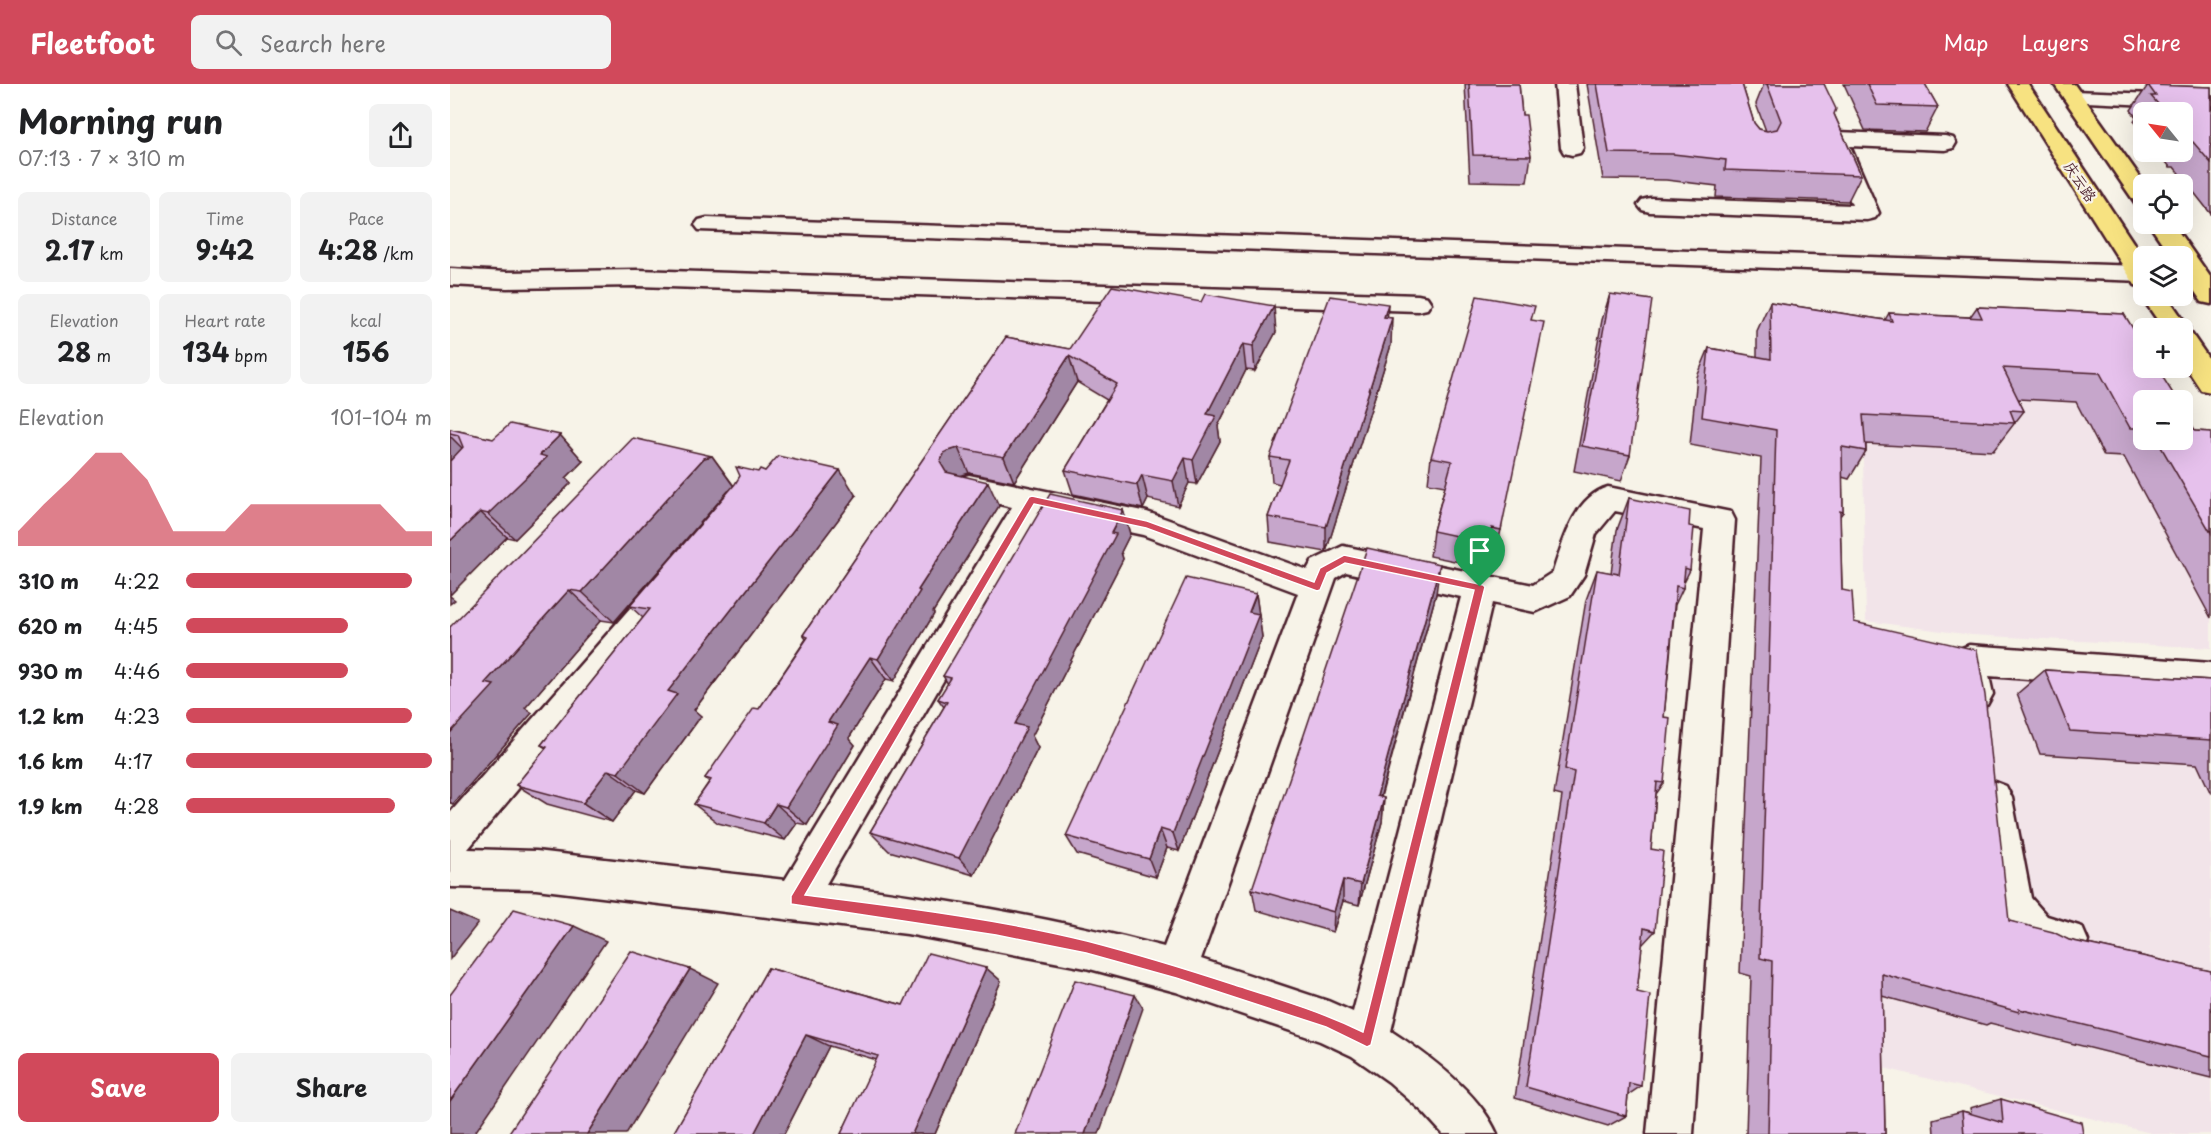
<!DOCTYPE html>
<html lang="en">
<head>
<meta charset="utf-8">
<style>
  :root { --surface:#fff; --page:#f2f2f2; --text:#202124; --muted:#757577; --accent:#d1495b }
  body { margin:0; font-family:"Playpen Sans","LXGW WenKai TC",sans-serif; background:var(--page); color:var(--text); height:100vh; display:flex; flex-direction:column; font-size:22px; white-space:nowrap }
  * { box-sizing:border-box; margin:0 }
  p { font-size:20px; color:var(--muted) }
  .icon { flex:none; width:33px; height:33px; fill:none; stroke:currentColor; stroke-width:2; stroke-linecap:round; stroke-linejoin:round }
  .map { position:relative; flex:1; overflow:hidden }
  .details { display:flex; flex-direction:column; background:var(--surface); width:450px }
  .details>* { flex:none }
  .needle { width:39px; rotate:300deg }
  .fabs { position:absolute; left:1683px; top:18px; display:grid; gap:12px }
  .fabs a { display:grid; place-items:center; width:60px; height:60px; border-radius:9px; background:var(--surface); box-shadow:0 6px 24px #0002; font-size:30px }
  .pin { position:absolute; display:grid; place-items:center; width:51px; height:51px; color:#fff; margin:-62px -26px; border-radius:50% 50% 50% 0; rotate:-45deg; box-shadow:0 0 6px #0007 }
  .pin .icon { rotate:45deg }
  .round { display:grid; place-items:center; flex:none; width:63px; height:63px; border-radius:9px; background:var(--page) }
  .summary { display:flex; align-items:center; justify-content:space-between; height:102px; padding:0 18px }
  h1 { font-size:33px; font-weight:700; line-height:45px }
  .stats { display:grid; grid-template-columns:repeat(3,1fr); gap:9px; height:102px; padding:6px 18px }
  .stats div { display:grid; align-content:center; border-radius:9px; background:var(--page); text-align:center }
  .stats b { font-size:26px; font-weight:700 }
  .stats small { font-size:16px; font-weight:400 }
  .stats p { font-size:16px }
  .chart { height:168px; padding:12px 18px }
  .chart p { display:flex; justify-content:space-between }
  .chart svg { width:100%; height:108px; margin-top:6px; fill:var(--accent); opacity:.7 }
  .action { display:flex; gap:12px; margin-top:auto; padding:12px 18px }
  .action a { flex:1; height:69px; border-radius:9px; background:var(--accent); color:#fff; font-size:24px; font-weight:700; line-height:69px; text-align:center }
  .action a+a { background:var(--page); color:var(--text) }
  ul { padding:0 18px; list-style:none; font-size:20px }
  li { display:grid; grid-template-columns:96px 72px 1fr; align-items:center; height:45px }
  li i { height:15px; border-radius:8px; background:var(--accent) }
  header { display:flex; align-items:center; gap:36px; box-sizing:border-box; height:84px; padding:0 30px; background:var(--accent); color:#fff }
  header strong { font-size:28px }
  nav { display:flex; gap:33px; margin-inline-start:auto; font-size:21px }
  .search { width:420px; height:54px; background:var(--page); display:flex; align-items:center; gap:15px; box-sizing:border-box; padding:0 21px; border-radius:9px; color:var(--muted); font-size:22px }
  main { display:flex; flex:1; min-height:0 }
  .map>svg:first-child { display:block }
  .built { fill:#f2e4e9 }
  .lines { fill:none; stroke-linecap:round; stroke-linejoin:round }
  .minor-casing { stroke:#4a1f2b; stroke-width:5 }
  .major-casing { stroke:#4a1f2b; stroke-width:5 }
  .minor { fill:#f7f3e8; fill-rule:evenodd }
  .major { fill:#f7e281; fill-rule:evenodd }
  .wall { fill:#c6a6cb; stroke:#4a1f2b; stroke-width:1.5 }
  .shaded-wall { fill:#a187a5; stroke:#4a1f2b; stroke-width:1.5 }
  .building { fill:#e6c1ec; stroke:#4a1f2b; stroke-width:1.5 }
  .route { fill:#d1495b; stroke:#fff; stroke-width:1.5; fill-rule:evenodd }
  .labels { text-anchor:middle; dominant-baseline:central; stroke-width:4.5; stroke-linejoin:round; paint-order:stroke }
  .far-street-label { font-size:15px; fill:#4a1f2b; stroke:#f7f3e8 }
</style>
</head>
<body>
<header>
<strong>Fleetfoot</strong>
<div class="search"><svg class="icon" aria-label="search" viewBox="0 0 24 24"><circle cx="10" cy="10" r="6"/><path d="M15 15l6 6"/></svg>Search here</div>
<nav><a>Map</a><a>Layers</a><a>Share</a></nav>
</header>
<main>
<section class="details">
<div class="summary"><div><h1>Morning run</h1><p>07:13 · 7 × 310 m</p></div><a class="round"><svg class="icon" aria-label="share" viewBox="0 0 24 24"><path d="M12 15V3M7 8l5-5 5 5M5 13v7h14v-7"/></svg></a></div>
<div class="stats">
<div><p>Distance</p><b>2.17<small> km</small></b></div>
<div><p>Time</p><b>9:42</b></div>
<div><p>Pace</p><b>4:28<small> /km</small></b></div>
</div>
<div class="stats">
<div><p>Elevation</p><b>28<small> m</small></b></div>
<div><p>Heart rate</p><b>134<small> bpm</small></b></div>
<div><p>kcal</p><b>156</b></div>
</div>
<div class="chart"><p><span>Elevation</span>101–104 m</p>
<svg viewBox="0 0 160 44" preserveAspectRatio="none"><path d="M0 44V38L10 27L20 17L30 6L40 6L50 17L60 38L70 38L80 38L90 27L100 27L110 27L120 27L130 27L140 27L150 38L160 38V44z"/></svg>
</div>
<ul>
<li><b>310 m</b>4:22<i style="width:92%"></i></li>
<li><b>620 m</b>4:45<i style="width:66%"></i></li>
<li><b>930 m</b>4:46<i style="width:66%"></i></li>
<li><b>1.2 km</b>4:23<i style="width:92%"></i></li>
<li><b>1.6 km</b>4:17<i style="width:100%"></i></li>
<li><b>1.9 km</b>4:28<i style="width:85%"></i></li>
</ul>
<div class="action"><a>Save</a><a>Share</a></div>
</section>
<div class="map">
<svg width="1761" height="1050" viewBox="0 0 1761 1050">
  <rect width="100%" height="100%" fill="#f7f3e8"/>
  <filter id="ink" filterUnits="userSpaceOnUse"><feTurbulence type="fractalNoise" baseFrequency=".0167" numOctaves="2"/><feDisplacementMap in="SourceGraphic" scale="12" xChannelSelector="R" yChannelSelector="G"/><feConvolveMatrix kernelMatrix="1 2 1 2 8 2 1 2 1" color-interpolation-filters="sRGB"/></filter>
  <g filter="url(#ink)">
    <g class="built">
      <path d="M1512,232L1689,254L1693,261L1694,284H1707L1727,316H1694V356H1732L1733,325L1761,372V564L1522,551L1416,537L1412,319L1394,240Z"/>
      <path d="M1417,564L1541,592L1761,611V1050H1705L1426,982Z"/>
    </g>
    <g class="lines">
      <g class="minor-casing">
        <g id="minor">
          <path d="M1105,0H1125L1133,64L1130,69L1122,71L1114,69L1111,64Z"/>
          <path d="M1623,7L1761,12V24L1616,17L1613,13L1616,9Z"/>
          <path d="M1386,48L1495,52L1503,54L1506,59L1503,64L1495,66L1400,62L1429,129L1425,134L1417,136L1200,128L1192,126L1188,121L1192,116L1200,114L1402,121L1375,55L1378,50Z"/>
          <path d="M257,134L1690,182L1694,183V197L249,146L245,141L249,136Z"/>
          <path d="M0,185L57,188L187,186L968,211L977,213L981,219L977,225L968,227L187,202L57,204L0,201Z"/>
          <path d="M519,391L697,428L857,486L862,477L893,462L1083,501L1103,488C1113,458 1124,413 1158,403L1281,428L1285,436L1243,1050H1197L1254,445L1165,427L1146,450L1134,491L1120,512L1085,528L1042,519L941,947C978,971 1029,1008 1047,1050H993L974,1029L939,998L902,972L870,957L726,908L636,884L457,850L86,805L0,803V729L210,490L221,486L232,490L237,499L232,508L18,765L86,767L335,796L562,423L508,410L504,402L508,394ZM590,429L693,451L848,509L714,863C603,834 490,814 376,800ZM896,488L1011,513L903,928L878,917L751,875L886,494Z"/>
          <path d="M1519,561L1761,579V609L1539,592L1543,610L1537,621L1525,625L1513,621C1505,604 1499,582 1507,566Z"/>
          <path d="M1543,697L1556,702L1562,714L1581,814L1597,832L1632,843L1638,857L1632,871C1594,887 1557,859 1543,824L1524,714L1530,702Z"/>
        </g>
      </g>
      <g class="major-casing">
        <g id="major">
          <path d="M1558,0H1578L1694,175V203L1685,201Z"/>
          <path d="M1604,0H1624L1695,100H1694V122L1686,120Z"/>
          <path d="M1699,140H1723L1761,194V220L1752,218L1732,189V172H1721Z"/>
          <path d="M1694,209V212H1717L1739,244L1737,248L1741,249L1761,278V308L1751,306L1732,277V244H1713L1691,212Z"/>
        </g>
      </g>
      <use href="#minor" class="minor"/>
      <use href="#major" class="major"/>
    </g>
    <g class="wall">
      <path d="M1015,0H1069L1072,31L1081,72L1077,98L1020,97Z"/>
      <path d="M1137,0H1292L1304,39L1309,45L1316,47L1306,20L1314,0H1374L1384,30L1411,91L1398,117L1266,113L1267,102L1216,96L1153,95Z"/>
      <path d="M1394,0H1475L1488,23L1475,48L1415,46Z"/>
      <path d="M1698,1L1761,3V130L1724,83H1720L1708,68H1732V28H1694V49L1684,37L1686,33L1681,26Z"/>
      <path d="M1160,210L1180,371L1171,397L1124,387L1152,236Z"/>
      <path d="M1320,218L1435,236L1439,229L1520,233L1527,223L1674,230L1694,316V356H1732L1745,347L1761,348V534L1674,373L1654,372L1626,318L1568,315L1574,327L1543,367L1416,360V367L1399,395L1392,393L1393,428L1390,432L1392,506L1404,538L1559,837L1619,856L1761,887V994L1540,939L1536,941L1432,912L1435,1050H1296L1301,892L1290,889L1311,374L1240,361L1247,293L1259,264L1307,273V247Z"/>
      <path d="M938,233L941,261L876,468L820,458L818,433L830,400L822,398L820,373Z"/>
      <path d="M1082,236L1051,446L1045,471L1037,469L1034,483L980,472L983,447L995,402L978,399L981,373Z"/>
      <path d="M826,248L805,287L796,286L768,342L770,357L747,400L739,399L728,422L698,415L693,425L623,410L615,386L657,316L627,298L564,398L519,389L511,391L549,422L483,528L484,530L444,597L436,595L399,654L405,661L357,741L347,739L335,756L268,739L244,720L259,698L255,694L309,625L356,555L353,551L556,253L620,265Z"/>
      <path d="M0,345L43,355L110,351L133,377L116,394L121,399L65,455L57,453L0,511Z"/>
      <path d="M262,372L284,402L406,412L244,626L251,632L195,709L186,706L162,738L97,720L66,701L96,664L91,661L193,534L180,522L280,406L278,407L164,538L151,536L75,624L82,629L3,720L0,719V543Z"/>
      <path d="M1179,414L1239,442L1240,486L1234,498L1233,504L1225,521L1214,633V699L1206,710L1201,765L1205,847L1192,861L1187,908L1191,1002L1178,1011L1176,1032L1158,1042L1065,1014L1112,712L1104,710L1136,516L1147,486L1161,489L1167,446Z"/>
      <path d="M673,426L680,450L671,468L673,475L582,652L588,664L524,791L439,767L420,748L494,623L488,615L498,600L493,592Z"/>
      <path d="M806,510L812,553L729,767L717,764L706,793L627,770L616,752Z"/>
      <path d="M986,510L931,713L934,714L932,738L909,821L893,817L883,848L806,826L802,805Z"/>
      <path d="M1595,586L1761,596V710L1747,680L1590,670L1567,610Z"/>
      <path d="M318,884L453,921L536,884L551,897L485,1050H391L427,976L379,962L334,1050H223Z"/>
      <path d="M1551,1015L1633,1050H1484L1483,1035L1512,1027L1521,1029L1520,1024Z"/>
    </g>
    <g class="shaded-wall">
      <path d="M938,220L937,247L934,233Z"/>
      <path d="M824,222L826,248L805,287L803,262Z"/>
      <path d="M942,234L941,261L876,468V443Z"/>
      <path d="M793,260L796,286L768,342L770,357L747,400L743,376L757,330Z"/>
      <path d="M619,272L627,298L564,398L554,373Z"/>
      <path d="M110,351L133,377L116,394L121,399L65,455L38,430L90,371Z"/>
      <path d="M0,352L22,374L0,387Z"/>
      <path d="M508,364L519,389L506,393L502,403L490,378L495,368Z"/>
      <path d="M262,372L285,404L278,407L164,538L132,508L254,374Z"/>
      <path d="M735,374L739,399L728,422L723,397Z"/>
      <path d="M390,386L406,412L244,626L251,632L195,709L168,689L218,607Z"/>
      <path d="M692,391L698,415L693,425L687,401Z"/>
      <path d="M538,398L549,422L483,528L484,530L444,597L428,575L468,506Z"/>
      <path d="M673,426L680,450L671,468L673,475L582,652L588,664L524,791L509,774L565,640Z"/>
      <path d="M30,428L57,453L0,511V457Z"/>
      <path d="M990,480L986,510L924,736L927,712Z"/>
      <path d="M119,506L151,536L75,624L82,629L3,720L0,718V649L35,599Z"/>
      <path d="M806,510L812,553L729,767L723,749L799,528Z"/>
      <path d="M0,512L5,516L0,520Z"/>
      <path d="M420,573L436,595L399,654L405,661L357,741L336,723L378,638Z"/>
      <path d="M158,686L186,706L162,738L133,719Z"/>
      <path d="M934,714L932,738L909,821L911,800Z"/>
      <path d="M326,720L347,739L335,756L314,739Z"/>
      <path d="M710,745L717,764L706,793L699,775Z"/>
      <path d="M893,796V817L883,848L884,828Z"/>
      <path d="M0,827L28,839L0,875Z"/>
      <path d="M124,842L156,857L24,1050H0V1017Z"/>
      <path d="M536,884L551,897L485,1050H462Z"/>
      <path d="M240,885L268,899L176,1050H137Z"/>
      <path d="M685,911L693,924L649,1050H635Z"/>
      <path d="M356,951L379,962L334,1050H304Z"/>
    </g>
    <g class="building">
      <path d="M1019,0H1069L1072,31H1076L1081,72L1023,71Z"/>
      <path d="M1147,0H1292L1304,39L1309,45L1317,47L1327,45L1331,37L1317,0H1374L1386,25L1384,30L1411,91L1275,86L1276,76L1223,70L1159,69Z"/>
      <path d="M1417,0H1475L1488,23L1427,21Z"/>
      <path d="M1698,1L1761,3V79L1743,58H1739L1732,50V28H1715L1701,12H1706Z"/>
      <path d="M662,202L751,218L755,210L824,222L803,262L793,260L757,330L766,332L743,376L735,374L723,397L692,391L687,401L615,386L667,300L619,272L554,373L508,364L495,368L490,378L496,388L538,398L468,506L470,507L428,575L420,573L378,638L388,641L336,723L326,720L314,739L244,720L261,696L255,694L304,624L309,625L358,553L353,551L556,253L620,265Z"/>
      <path d="M1160,210L1202,216L1180,371L1132,362Z"/>
      <path d="M880,212L938,220L934,233L942,234L876,443L818,433L839,376L820,373Z"/>
      <path d="M1027,212L1085,222L1081,236L1094,238L1051,446L1042,444L1039,459L983,447L1002,377L981,373Z"/>
      <path d="M1320,218L1442,237L1439,229L1532,234L1527,223L1674,230L1694,262V284H1707L1727,316H1694V344H1680L1650,289L1553,284L1574,327L1560,326L1565,339L1413,331L1416,367L1392,363L1393,428L1390,427L1392,506L1402,508L1404,538L1527,566L1535,611L1559,837L1603,848L1619,856L1761,887V972L1569,925V928L1432,890L1435,1050H1318L1322,877L1310,874L1326,346L1252,333L1259,264L1321,275Z"/>
      <path d="M1732,326L1745,347L1761,348V449L1707,356H1732Z"/>
      <path d="M60,340L110,351L90,371L97,373L38,430L30,428L0,457V377L13,363L8,351L0,349V345L43,355Z"/>
      <path d="M183,354L262,372L254,374L132,508L119,506L35,599L44,601L0,649V543Z"/>
      <path d="M328,372L390,386L218,607L227,610L168,689L158,686L133,719L66,701L97,663L91,661L200,525L180,522L285,400L290,392L286,383L308,388L310,385L315,387Z"/>
      <path d="M600,410L673,426L661,449L666,450L565,640L577,643L509,774L420,748L497,618L488,615L501,594L493,592Z"/>
      <path d="M1179,414L1240,427L1239,442L1244,443L1240,486L1235,484L1233,504L1226,502L1214,633L1220,634L1214,699L1207,698L1201,765L1213,767L1205,847L1194,844L1187,908L1200,911L1191,1002L1179,999L1176,1032L1076,1003L1124,688L1115,685L1147,486L1169,490Z"/>
      <path d="M917,464L990,480L927,712L934,714L911,800L893,796L884,828L802,805Z"/>
      <path d="M736,494L806,510L799,528L809,530L723,749L710,745L699,775L616,752Z"/>
      <path d="M1595,586L1761,596V656L1620,647Z"/>
      <path d="M64,825L124,842L0,1017V911Z"/>
      <path d="M181,867L240,885L137,1050H58Z"/>
      <path d="M478,869L536,884L462,1050H391L428,972L356,951L304,1050H223L318,884L453,921Z"/>
      <path d="M625,896L685,911L635,1050H565Z"/>
      <path d="M1551,1015L1631,1038L1633,1050H1514L1512,1027L1553,1039Z"/>
    </g>
  </g>
  <path class="route" d="M582,412L697,437L864,498L870,484L894,471L1033,501L1035,503L921,961L917,963L876,943L726,894L636,869L546,851L341,820V812L579,413ZM584,420L696,444L867,507L870,506L877,489L895,479L1024,506L913,948C872,928 829,915 785,901C736,885 687,870 637,857C544,834 449,823 355,811Z"/>
  <g class="labels">
    <g class="far-street-label">
      <text transform="translate(1631 97) rotate(57)">庆云路</text>
    </g>
  </g>
</svg>
<div class="fabs">
<a><svg class="needle" viewBox="-14 -14 28 28"><path d="M0-13l5 13h-10z" fill="#e53935"/><path d="M0 13l5-13h-10z" fill="#757577"/></svg></a>
<a><svg class="icon" aria-label="locate" viewBox="0 0 24 24"><circle cx="12" cy="12" r="6"/><path d="M12 2v4M12 18v4M2 12h4M18 12h4"/></svg></a>
<a><svg class="icon" aria-label="layers" viewBox="0 0 24 24"><path d="M12 4l9 5-9 5-9-5zM3 14l9 5 9-5"/></svg></a>
<a>+</a>
<a>−</a>
</div>
<div class="pin" style="left:1030px;top:503px;background:#1e9e55"><svg class="icon" aria-label="arrive" viewBox="0 0 24 24"><path d="M6 21V4h12l-3 4 3 4H6"/></svg></div>
</div>
</main>
</body>
</html>
